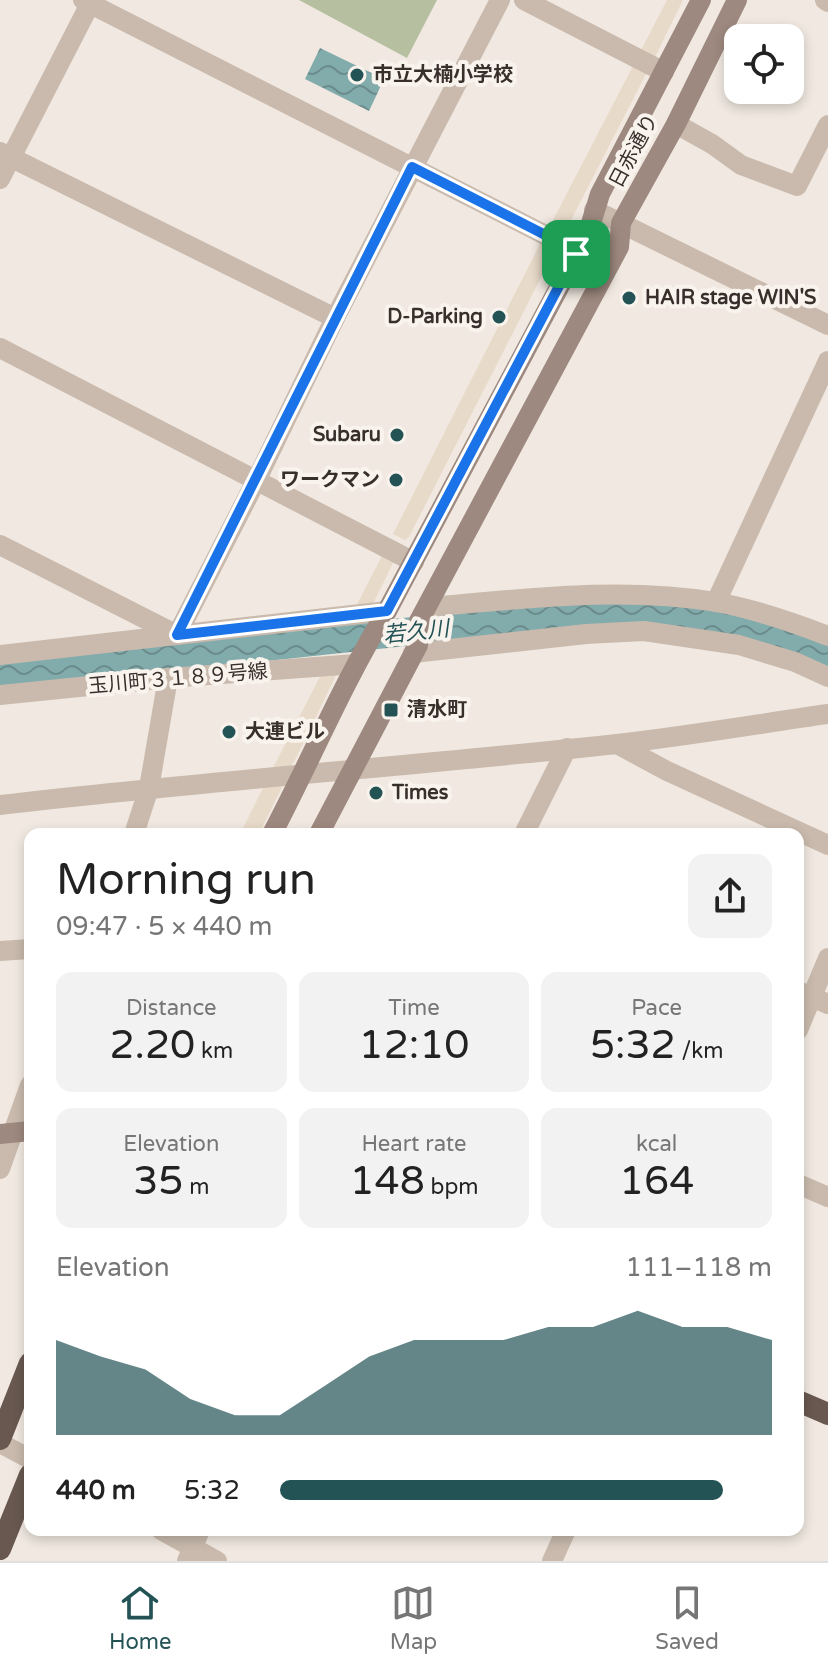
<!DOCTYPE html>
<html lang="en">
<head>
<meta charset="utf-8">
<style>
  :root { --surface:#fff; --page:#f2f2f2; --text:#222; --muted:#767676; --line:#e0e0e0; --accent:#245356 }
  body { margin:0; font-family:"Varela Round","Noto Sans JP",sans-serif; background:var(--page); color:var(--text); height:100vh; display:flex; flex-direction:column; font-size:30px; white-space:nowrap }
  * { box-sizing:border-box; margin:0 }
  p { font-size:26px; color:var(--muted) }
  .icon { flex:none; width:44px; height:44px; fill:none; stroke:currentColor; stroke-width:2; stroke-linecap:round; stroke-linejoin:round }
  .map { position:relative; flex:1; overflow:hidden }
  .details { position:absolute; left:24px; top:828px; width:780px; height:708px; display:flex; flex-direction:column; background:var(--surface); border-radius:16px; box-shadow:0 4px 12px #0003 }
  .details>* { flex:none }
  .controls { position:absolute; left:724px; top:24px; display:grid; gap:16px }
  .controls a { display:grid; place-items:center; width:80px; height:80px; border-radius:16px; background:var(--surface); box-shadow:0 4px 12px #0003; font-size:40px }
  .pin { position:absolute; display:grid; place-items:center; width:68px; height:68px; color:#fff; margin:-34px; border-radius:16px; box-shadow:0 4px 12px #0006 }
  .round { display:grid; place-items:center; flex:none; width:84px; height:84px; border-radius:16px; background:var(--page) }
  .head { display:flex; align-items:center; justify-content:space-between; height:136px; padding:0 32px }
  h1 { font-size:44px; font-weight:600; line-height:60px }
  .stats { display:grid; grid-template-columns:repeat(3,1fr); gap:12px; height:136px; padding:8px 32px }
  .stats div { display:grid; align-content:center; border-radius:16px; background:var(--page); text-align:center }
  .stats b { font-size:40px; font-weight:600 }
  .stats small { font-size:22px; font-weight:400 }
  .stats p { font-size:22px }
  .chart { height:224px; padding:16px 32px }
  .chart p { display:flex; justify-content:space-between }
  .chart svg { width:100%; height:144px; margin-top:8px; fill:var(--accent); opacity:.7 }
  ul { padding:0 32px; list-style:none; font-size:26px }
  li { display:grid; grid-template-columns:128px 96px 1fr; align-items:center; height:60px }
  li i { height:20px; border-radius:10px; background:var(--accent) }
  .tabs { display:flex; justify-content:space-around; align-items:center; height:112px; border-top:2px solid var(--line); background:var(--surface); font-size:22px; color:var(--muted) }
  .tabs a { display:grid; justify-items:center; gap:4px }
  .tabs .current { color:var(--accent) }
  .map>svg:first-child { display:block }
  .pitch { fill:#b6c0a1 }
  .plaza { fill:#e8dac9 }
  .water { fill:url(#water-waves) }
  .lines { fill:none; stroke-linecap:round; stroke-linejoin:round }
  .minor { stroke:#c9baad; stroke-width:20 }
  .tertiary { stroke:#c9baad; stroke-width:20 }
  .secondary { stroke:#9d897f; stroke-width:20 }
  .trunk { stroke:#685850; stroke-width:22 }
  .route-casing { stroke:#fff; stroke-width:16 }
  .route { stroke:#1a73e8; stroke-width:10 }
  .poi-dot { fill:#245356; stroke:#f9f3ed; stroke-width:3 }
  .labels { text-anchor:middle; dominant-baseline:central; stroke-width:8; stroke-linejoin:round; paint-order:stroke }
  .poi-label { font-size:20px; font-weight:bold; fill:#382f2b; stroke:#f9f3ed; text-anchor:start }
  .street-label { font-size:20px; fill:#382f2b; stroke:#f9f3ed }
  .water-label { font-size:22px; font-style:italic; fill:#245356; stroke:#f9f3ed }
</style>
</head>
<body>
<div class="map">
<svg width="828" height="1561" viewBox="0 0 828 1561">
  <defs>
    <pattern id="water-waves" width="16" height="10" patternUnits="userSpaceOnUse" patternTransform="scale(2)"><rect width="16" height="10" fill="#82abac"/><path d="M0 5q4-4 8 0t8 0" fill="none" stroke="#6b8c8c"/></pattern>
  </defs>
  <rect width="100%" height="100%" fill="#f1e9e1"/>
  <path class="pitch" d="M299,0H437L407,58Z"/>
  <g class="plaza">
    <path d="M667,0H683L654,59L638,56Z"/>
    <path d="M634,64L647,72L568,226L564,229L552,222Z"/>
    <path d="M541,242L553,248L554,252L409,537L405,540L393,534Z"/>
    <path d="M385,550L395,559L371,608L353,612Z"/>
    <path d="M327,663L341,665L294,762L290,766L273,768Z"/>
    <path d="M266,782L283,785L259,834H240Z"/>
  </g>
  <g class="water">
    <path d="M320,48L384,79L369,111L305,79Z"/>
    <path d="M575,600L690,604L828,640V672L740,641L461,640L0,690V660Z"/>
  </g>
  <g class="lines">
    <g class="minor">
      <path d="M83,0L561,243L576,254"/>
      <path d="M524,0L664,72"/>
      <path d="M676,124L712,144L741,165L797,186L828,125"/>
      <path d="M0,152L335,318"/>
      <path d="M594,210L828,325"/>
      <path d="M0,348L414,562"/>
      <path d="M0,545L177,635L257,479L335,318L500,0"/>
      <path d="M716,602L828,361"/>
      <path d="M427,607C523,599 621,586 716,602C755,609 792,622 828,636"/>
      <path d="M413,653L586,634L644,631L739,645L795,662L828,677"/>
      <path d="M0,655L387,611"/>
      <path d="M0,695L168,678L356,664"/>
      <path d="M617,744L667,771L828,845"/>
      <path d="M0,805C206,781 412,766 617,744C688,736 758,724 828,714"/>
      <path d="M134,834L149,788L168,678"/>
      <path d="M524,834L567,748"/>
      <path d="M0,951L30,949"/>
      <path d="M798,991L828,1004"/>
      <path d="M798,1030L828,958"/>
      <path d="M0,1169L30,1085"/>
      <path d="M798,1184L828,1197"/>
      <path d="M0,1443L30,1459"/>
      <path d="M161,1530L217,1561"/>
      <path d="M187,1561L200,1530"/>
      <path d="M552,1561L566,1530"/>
    </g>
    <g class="tertiary">
      <path d="M825,0L828,2"/>
      <path d="M0,179L92,0"/>
    </g>
    <g class="secondary">
      <path d="M272,834C311,760 343,682 387,611L588,233L600,194L701,0"/>
      <path d="M319,834L418,645L419,621L619,247L621,223L676,124L737,0"/>
      <path d="M0,1134L30,1131"/>
    </g>
    <g class="trunk">
      <path d="M798,1401L828,1414"/>
      <path d="M0,1439L30,1363"/>
      <path d="M0,1549L30,1475"/>
    </g>
  </g>
  <g class="lines">
    <g class="route-casing">
      <path id="route" d="M412,167L561,243L576,254L387,611L177,635Z"/>
    </g>
    <use href="#route" class="route"/>
  </g>
  <g class="poi-dot">
    <circle cx="357" cy="75" r="8"/>
    <circle cx="629" cy="298" r="8"/>
    <circle cx="499" cy="317" r="8"/>
    <circle cx="397" cy="435" r="8"/>
    <circle cx="396" cy="480" r="8"/>
    <rect x="383" y="702" width="16" height="16" rx="4"/>
    <circle cx="229" cy="732" r="8"/>
    <circle cx="376" cy="793" r="8"/>
  </g>
  <g class="labels">
    <g class="poi-label">
      <text x="373" y="75">市立大楠小学校</text>
      <text x="645" y="298">HAIR stage WIN'S</text>
      <text x="483" y="317" text-anchor="end">D-Parking</text>
      <text x="381" y="435" text-anchor="end">Subaru</text>
      <text x="380" y="480" text-anchor="end">ワークマン</text>
      <text x="407" y="710">清水町</text>
      <text x="245" y="732">大連ビル</text>
      <text x="392" y="793">Times</text>
    </g>
    <g class="street-label">
      <text transform="translate(634 151) rotate(-62)">日赤通り</text>
      <text transform="translate(178 679) rotate(-5)">玉川町３１８９号線</text>
    </g>
    <g class="water-label">
      <text transform="translate(416 632) rotate(-6)">若久川</text>
    </g>
  </g>
</svg>
<div class="controls">
<a><svg class="icon" aria-label="locate" viewBox="0 0 24 24"><circle cx="12" cy="12" r="6"/><path d="M12 2v4M12 18v4M2 12h4M18 12h4"/></svg></a>
</div>
<div class="pin" style="left:576px;top:254px;background:#1e9e55"><svg class="icon" aria-label="arrive" viewBox="0 0 24 24"><path d="M6 21V4h12l-3 4 3 4H6"/></svg></div>
<section class="details">
<div class="head"><div><h1>Morning run</h1><p>09:47 · 5 × 440 m</p></div><a class="round"><svg class="icon" aria-label="share" viewBox="0 0 24 24"><path d="M12 15V3M7 8l5-5 5 5M5 13v7h14v-7"/></svg></a></div>
<div class="stats">
<div><p>Distance</p><b>2.20<small> km</small></b></div>
<div><p>Time</p><b>12:10</b></div>
<div><p>Pace</p><b>5:32<small> /km</small></b></div>
</div>
<div class="stats">
<div><p>Elevation</p><b>35<small> m</small></b></div>
<div><p>Heart rate</p><b>148<small> bpm</small></b></div>
<div><p>kcal</p><b>164</b></div>
</div>
<div class="chart"><p><span>Elevation</span>111–118 m</p>
<svg viewBox="0 0 160 44" preserveAspectRatio="none"><path d="M0 44V15L10 20L20 24L30 33L40 38L50 38L60 29L70 20L80 15L90 15L100 15L110 11L120 11L130 6L140 11L150 11L160 15V44z"/></svg>
</div>
<ul>
<li><b>440 m</b>5:32<i style="width:90%"></i></li>
</ul>
</section>
</div>
<nav class="tabs">
<a class="current"><svg class="icon" aria-label="home" viewBox="0 0 24 24"><path d="M3 11l9-7 9 7M6 9v11h12V9"/></svg>Home</a>
<a><svg class="icon" aria-label="map" viewBox="0 0 24 24"><path d="M3 6l6-2 6 2 6-2v14l-6 2-6-2-6 2zM9 4v14M15 6v14"/></svg>Map</a>
<a><svg class="icon" aria-label="saved" viewBox="0 0 24 24"><path d="M7 4h10v16l-5-4-5 4z"/></svg>Saved</a>
</nav>
</body>
</html>
